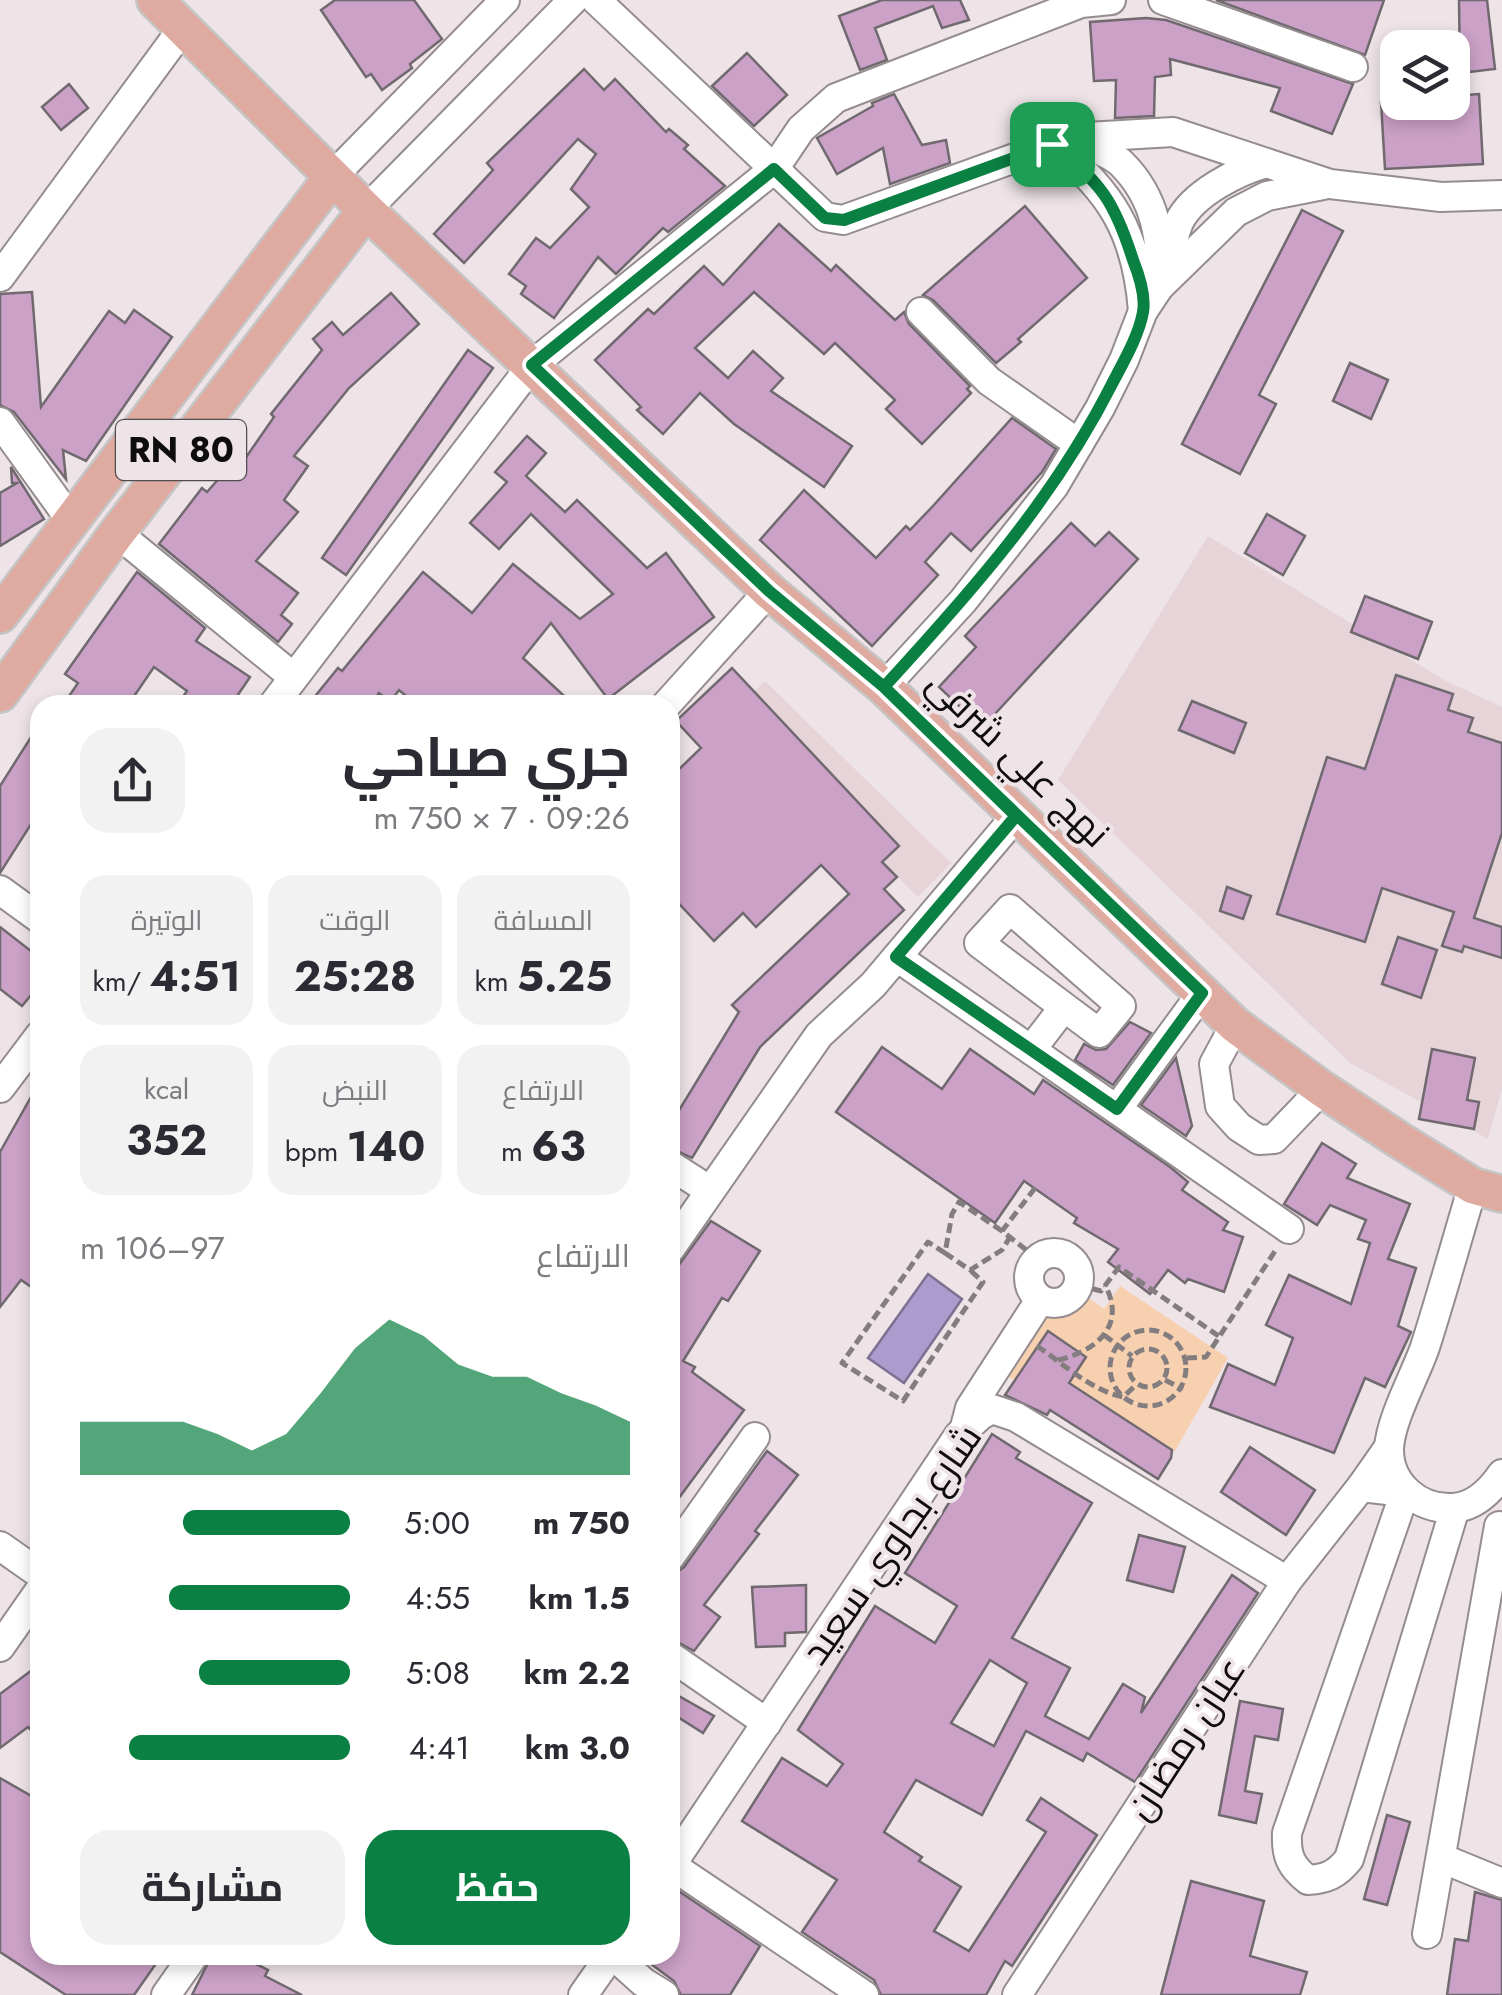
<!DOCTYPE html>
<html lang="ar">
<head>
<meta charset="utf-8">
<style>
  :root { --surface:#fff; --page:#f2f2f3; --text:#2b2b33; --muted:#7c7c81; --accent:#0b8043 }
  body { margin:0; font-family:Jost,Cairo,sans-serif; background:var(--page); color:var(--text); direction:rtl; height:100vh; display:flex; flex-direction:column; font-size:38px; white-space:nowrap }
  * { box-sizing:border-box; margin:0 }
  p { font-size:32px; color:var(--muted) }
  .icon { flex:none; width:55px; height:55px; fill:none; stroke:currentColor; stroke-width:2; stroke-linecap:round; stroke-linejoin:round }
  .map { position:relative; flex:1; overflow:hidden; direction:ltr }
  .details { position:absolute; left:30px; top:695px; width:650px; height:1270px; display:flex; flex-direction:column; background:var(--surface); border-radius:30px; box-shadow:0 5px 15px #0003; direction:rtl }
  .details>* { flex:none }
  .fabs { position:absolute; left:1380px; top:30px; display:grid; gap:20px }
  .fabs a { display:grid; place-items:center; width:90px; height:90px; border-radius:20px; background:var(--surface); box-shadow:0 5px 15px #0003; font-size:50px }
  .pin { position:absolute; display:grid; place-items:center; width:85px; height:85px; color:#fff; margin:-42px; border-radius:20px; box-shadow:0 5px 15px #0006 }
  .round { display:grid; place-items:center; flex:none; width:105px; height:105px; border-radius:30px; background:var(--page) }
  .summary { display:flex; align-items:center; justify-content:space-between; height:170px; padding:0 50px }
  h1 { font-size:55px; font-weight:700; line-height:75px }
  .figures { display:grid; grid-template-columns:repeat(3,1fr); gap:15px; height:170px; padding:10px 50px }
  .figures div { display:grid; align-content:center; border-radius:25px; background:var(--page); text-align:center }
  .figures b { font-size:42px; font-weight:700 }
  .figures small { font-size:28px; font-weight:400 }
  .figures p { font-size:28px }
  .chart { height:280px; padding:20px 50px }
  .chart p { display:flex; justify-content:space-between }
  .chart svg { width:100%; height:180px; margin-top:10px; fill:var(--accent); opacity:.7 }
  .action { display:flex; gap:20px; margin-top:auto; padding:20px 50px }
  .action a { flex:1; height:115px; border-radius:30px; background:var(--accent); color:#fff; font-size:40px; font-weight:700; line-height:115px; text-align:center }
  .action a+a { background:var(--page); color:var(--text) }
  ul { padding:0 50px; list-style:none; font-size:32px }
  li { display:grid; grid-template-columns:160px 120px 1fr; align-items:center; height:75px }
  li i { height:25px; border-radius:12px; background:var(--accent) }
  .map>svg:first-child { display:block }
  .built { fill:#e6d4d8 }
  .green { fill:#f6d0af }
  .water { fill:#ac9ccd; stroke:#7d7193; stroke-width:2.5 }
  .building { fill:#cba1c7; stroke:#706a70; stroke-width:2.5; fill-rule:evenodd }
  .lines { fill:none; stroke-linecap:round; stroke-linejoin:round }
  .minor-casing { stroke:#958c8f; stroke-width:32 }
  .major-casing { stroke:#c5c5c5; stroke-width:40 }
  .path { stroke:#847d7f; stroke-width:5; stroke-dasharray:10 5; stroke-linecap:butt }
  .minor { stroke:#fff; stroke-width:28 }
  .major { stroke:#dfaaa0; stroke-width:35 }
  .route-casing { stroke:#fff; stroke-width:20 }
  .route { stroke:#0b8043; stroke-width:12 }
  .labels { text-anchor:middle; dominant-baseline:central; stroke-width:8; stroke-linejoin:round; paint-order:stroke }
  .shield { fill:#eee4e7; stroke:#524d4e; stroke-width:2.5 }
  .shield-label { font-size:35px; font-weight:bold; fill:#0f0c0d }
  .street-label { font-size:38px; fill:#0f0c0d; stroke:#eee4e7 }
</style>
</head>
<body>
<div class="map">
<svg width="1502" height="1995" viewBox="0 0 1502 1995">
  <rect width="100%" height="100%" fill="#eee4e7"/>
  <g class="built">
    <path d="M1208,536L1444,680L1502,707V1089L1488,1139L1350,1063L1058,780Z"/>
    <path d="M765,681L951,863L918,897L721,704L750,696Z"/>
  </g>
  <path class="green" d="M1120,1286L1228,1358L1175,1451L1083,1392L1067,1416L1006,1375L1047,1315C1065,1317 1077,1311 1089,1298L1104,1309Z"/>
  <path class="water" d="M928,1274L962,1299L904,1383L868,1358Z"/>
  <g class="building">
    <path d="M335,0H414L442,39L410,64L412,68L382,90L371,74L366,77L321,10Z"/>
    <path d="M882,0H960L969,20L942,28L933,6L875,28L887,60L860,70L839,16Z"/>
    <path d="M1216,0H1384L1365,55Z"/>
    <path d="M1459,0H1487L1495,69L1460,73Z"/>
    <path d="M1146,18L1166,20L1353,84L1332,134L1271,111L1280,88L1170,59L1171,75L1155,77L1154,116L1115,118L1116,80L1094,81L1090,22Z"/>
    <path d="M747,53L787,95L754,126L712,86Z"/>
    <path d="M584,69L604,90L615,79L666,132L669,129L688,145L684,149L725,186L668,232L663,228L616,274L598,257L554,318L521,294L526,286L509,274L536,238L550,248L589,207L571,189L596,154L578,139L464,263L434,234L493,170L487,163Z"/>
    <path d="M69,84L88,108L61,130L42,107Z"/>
    <path d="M894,94L922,145L946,140L950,163L890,184L883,148L837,174L817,138L873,106L872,103Z"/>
    <path d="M1479,94L1483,164L1385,169L1381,102H1452V96Z"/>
    <path d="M1025,206L1087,278L1018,339L1021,342L996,363L933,300L923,295Z"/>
    <path d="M1302,210L1343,231L1259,395L1276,404L1240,474L1182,444Z"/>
    <path d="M779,224L831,271L836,265L895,320L904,312L909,324L970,386L967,389L971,393L922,444L886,409L895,400L835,343L824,354L754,292L695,348L728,378L753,351L783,378L771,391L852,446L824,487L734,424L700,393L663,434L637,410L641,407L595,360L648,309L654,314L704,266L723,285Z"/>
    <path d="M32,292L41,407L109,311L125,323L134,310L172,337L86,461L63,450L66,479L14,412L0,405V294Z"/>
    <path d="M391,293L419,324L349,388L294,456L308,466L284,500L298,512L256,561L298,593L281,615L292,624L278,642L159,544L202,488L207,492L237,458L242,463L274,417L271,414L322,350L313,339L332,322L343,335Z"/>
    <path d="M468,350L493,368L346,575L322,558Z"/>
    <path d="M1350,363L1388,380L1371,419L1333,401Z"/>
    <path d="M1012,418L1056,449L1042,472L971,551L951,533L925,562L938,575L872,646L760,540L804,490L876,558L906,526L910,530L933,506Z"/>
    <path d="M527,436L546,453L526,476L565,512L577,500L647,568L666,553L714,617L608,699L551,623L523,658L574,705H417L399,690L390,702L379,693L370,705H308L338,668L342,671L423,572L472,613L513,564L580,619L613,594L531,514L499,549L470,523L507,482L495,472Z"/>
    <path d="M11,467L44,519L0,546V493L17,483H12Z"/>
    <path d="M1267,514L1305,536L1283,575L1245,553Z"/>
    <path d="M1071,523L1095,546L1109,532L1138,559L982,728L939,687L976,647L965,636Z"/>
    <path d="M137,572L205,628L196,641L250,677L231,705H177L187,691L154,667L128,705H63L78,683L65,674Z"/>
    <path d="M1365,596L1432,622L1418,659L1351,632Z"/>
    <path d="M732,668L899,846L882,862L897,877L884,889L904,910L760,1047L692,1158L670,1148V1125L739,1012L732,1005L849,894L821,865L756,927L743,913L714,941L670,894V778L701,748L676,721Z"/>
    <path d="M1396,675L1453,694L1448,710L1473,718L1468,732L1502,743V833L1474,918L1502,927V958L1464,946L1462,952L1442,946L1454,912L1382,888L1365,942L1277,914L1327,757L1365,769Z"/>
    <path d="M1192,701L1246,723L1234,753L1179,730Z"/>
    <path d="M40,723V810L0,873V786Z"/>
    <path d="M1227,887L1251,896L1243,919L1220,911Z"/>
    <path d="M0,927L40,958V984L22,1006L0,989Z"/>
    <path d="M1398,937L1437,950L1421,998L1382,984Z"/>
    <path d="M1130,1022L1151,1033L1113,1085L1075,1060L1084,1044L1096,1050L1106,1049Z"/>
    <path d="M882,1047L942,1089L970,1049L1034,1094L1043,1080L1170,1167L1188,1182L1182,1190L1228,1222L1223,1230L1243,1237L1224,1292L1188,1279L1185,1283L1168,1270L1150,1294L1108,1262L1118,1249L1074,1223L1077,1218L1024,1181L995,1223L836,1112Z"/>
    <path d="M1432,1049L1475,1058L1467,1100L1479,1102L1474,1129L1419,1119Z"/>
    <path d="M1176,1058L1192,1126L1186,1136L1141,1105Z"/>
    <path d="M40,1081V1293L21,1280L0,1307V1152Z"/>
    <path d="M1322,1143L1356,1164L1347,1178L1410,1204L1388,1259L1416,1268L1398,1326L1411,1332L1385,1387L1365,1378L1334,1453L1210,1407L1228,1364L1275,1385L1293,1338L1266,1325L1289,1275L1351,1304L1370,1243L1358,1239L1366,1220L1330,1205L1317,1225L1284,1204Z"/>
    <path d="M711,1221L760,1251L728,1301L722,1298L683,1361L695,1367L692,1372L744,1410L670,1510V1277Z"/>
    <path d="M1048,1331L1086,1357L1069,1383L1172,1450L1171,1458L1158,1479L1050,1410L1047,1415L1005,1395Z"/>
    <path d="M992,1434L1020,1452L1016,1458L1092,1503L1012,1638L1070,1668L1045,1716L1089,1739L1123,1684L1145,1697L1141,1713L1232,1575L1258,1593L1135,1782L1087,1753L1083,1761L1026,1731L982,1815L916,1780L884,1832L922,1857L919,1861L961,1887L934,1931L969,1951L1046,1832L1027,1820L1041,1798L1097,1835L1012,1966L1005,1961L986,1995H881L874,1980L802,1932L837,1880L742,1821L782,1758L827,1786L843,1764L798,1730L875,1606L935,1643L957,1606L905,1573ZM990,1660L1027,1683L994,1746L951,1723Z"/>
    <path d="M1250,1447L1315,1490L1286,1535L1221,1492Z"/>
    <path d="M767,1451L798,1475L755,1531L759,1534L704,1605L720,1617L694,1651L670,1638V1577L684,1567Z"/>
    <path d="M1139,1535L1185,1547L1173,1592L1127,1580Z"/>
    <path d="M806,1585V1632L785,1633V1646L756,1647L752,1587Z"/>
    <path d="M40,1664V1739L28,1727L0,1748V1694Z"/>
    <path d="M670,1691L714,1716L703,1733L670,1712Z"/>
    <path d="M1240,1701L1283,1709L1278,1740L1255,1736L1245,1791L1262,1794L1256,1823L1219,1815Z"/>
    <path d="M0,1778L40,1801V1955H162L134,1995H66L0,1952Z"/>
    <path d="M1387,1815L1410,1822L1387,1905L1364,1899Z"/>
    <path d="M1191,1881L1264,1901L1250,1956L1307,1972L1300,1995H1161Z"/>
    <path d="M677,1890L760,1946L730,1995H681L674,1981L639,1955H670V1902Z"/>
    <path d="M1475,1892L1502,1900V1995H1447L1455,1939L1468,1941Z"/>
    <path d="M238,1955L268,1970L265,1976L302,1995H192L212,1955Z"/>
  </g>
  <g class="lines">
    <g class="minor-casing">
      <g id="minor">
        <path d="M596,0L825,217L843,220L1070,138L1173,132L1330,184L1441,197L1502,195"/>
        <path d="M1163,0L1353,67"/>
        <path d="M1073,139C1088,146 1110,152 1122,164C1156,198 1163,241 1159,287"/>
        <path d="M1052,144C1112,191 1137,234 1143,311"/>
        <path d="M332,177L505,0"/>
        <path d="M366,210L573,0"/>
        <path d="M1167,262C1171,249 1174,234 1179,222C1193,193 1238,171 1266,163"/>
        <path d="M0,277L183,28"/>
        <path d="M921,312L989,381L1079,444"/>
        <path d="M0,422L70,519"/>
        <path d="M117,533L292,676"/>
        <path d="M884,687L963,601L1054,486L1100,408L1124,360L1143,311L1159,287L1236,212L1267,196L1323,185"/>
        <path d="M273,705L532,365L774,169L801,129L836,98L1081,3L1111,0"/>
        <path d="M666,705L769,591"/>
        <path d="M0,890L40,919"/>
        <path d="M897,957L1289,1229"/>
        <path d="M1235,1025L1214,1064L1220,1106L1239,1127L1259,1140L1274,1139L1322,1089"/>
        <path d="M1031,1050L1064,1007L1099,1033L1121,1006L1010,909L979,943L1064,1007"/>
        <path d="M0,1088L40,1035"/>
        <path d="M1117,1109L1202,993"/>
        <path d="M670,1165L709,1190"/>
        <path d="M1473,1186C1457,1239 1442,1294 1425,1347C1415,1376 1391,1418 1389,1448C1388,1484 1419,1510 1453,1508C1474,1507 1491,1490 1502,1474"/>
        <path d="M670,1249L819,1035L873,985L1016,816"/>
        <circle cx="1054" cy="1278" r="25"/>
        <path d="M965,1427L970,1408L1040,1300"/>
        <path d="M1389,1447L1361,1487L1405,1492L1287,1833C1286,1855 1290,1866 1308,1880C1327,1879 1337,1874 1349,1859L1455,1508"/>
        <path d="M0,1546L40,1574"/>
        <path d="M670,1557L755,1437"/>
        <path d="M0,1647L40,1590"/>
        <path d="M670,1656L767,1723"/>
        <path d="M1441,1858L1502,1883"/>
        <path d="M671,1865L864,1995"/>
        <path d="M670,1867L959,1435L981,1415L992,1409L1016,1417L1287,1581"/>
        <path d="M1427,1934L1499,1526"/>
        <path d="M613,1955L643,1982L664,1995"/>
        <path d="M166,1995L194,1955"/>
        <path d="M583,1995L611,1955"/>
        <path d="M1017,1995L1287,1581L1361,1487"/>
      </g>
    </g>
    <g class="major-casing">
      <g id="major">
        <path d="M155,0L366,210L769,591L884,687L1235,1025L1322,1089L1399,1140L1473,1186L1502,1194"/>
        <path d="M0,615L332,177"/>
        <path d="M0,694L117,533L366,210"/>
      </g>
    </g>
    <g class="path">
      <path d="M1035,1188L1002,1231L1038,1259"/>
      <path d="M1002,1231L959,1202L952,1214L945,1253L970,1270L1002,1250L1010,1237"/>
      <path d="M945,1253L928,1242L842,1363L903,1401L983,1282L970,1270"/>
      <path d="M1078,1285L1101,1291L1119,1267L1220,1337"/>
      <circle cx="1148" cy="1368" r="38"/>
      <path d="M1104,1335L1132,1356"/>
      <path d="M1037,1346C1064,1364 1090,1390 1123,1397L1136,1385"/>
      <circle cx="1148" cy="1368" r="19"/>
      <path d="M1187,1358L1206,1357L1277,1248"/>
      <path d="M1058,1360C1096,1351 1127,1326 1105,1285"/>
      <path d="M1165,1380L1183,1389"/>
    </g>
    <use href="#minor" class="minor"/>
    <use href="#major" class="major"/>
  </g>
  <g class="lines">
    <g class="route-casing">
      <path id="route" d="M1052,144C1101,183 1114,200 1133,260C1139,275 1146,295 1143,312C1139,335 1124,361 1113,382C1054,499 972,591 884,687L1016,816L896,957L1117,1109L1202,993L884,687L769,591L532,365L774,169L825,218L844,220L1052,144"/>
    </g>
    <use href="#route" class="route"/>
  </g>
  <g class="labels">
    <rect class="shield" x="116" y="420" width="130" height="60" rx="8"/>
    <g class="shield-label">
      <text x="181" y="450">RN 80</text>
    </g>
    <g class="street-label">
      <text transform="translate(1019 758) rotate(44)">نهج علي شرفي</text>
      <text transform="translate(891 1544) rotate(-55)">شارع بجاوي سعيد</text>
      <text transform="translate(1185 1738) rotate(-57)">عبان رمضان</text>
    </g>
  </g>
</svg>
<div class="fabs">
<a><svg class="icon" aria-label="layers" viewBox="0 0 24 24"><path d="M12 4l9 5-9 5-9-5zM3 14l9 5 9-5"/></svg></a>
</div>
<div class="pin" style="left:1052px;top:144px;background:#1e9e55"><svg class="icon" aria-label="arrive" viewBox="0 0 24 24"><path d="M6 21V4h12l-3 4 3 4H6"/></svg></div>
<section class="details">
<div class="summary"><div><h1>جري صباحي</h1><p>09:26 · 7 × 750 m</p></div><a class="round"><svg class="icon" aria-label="share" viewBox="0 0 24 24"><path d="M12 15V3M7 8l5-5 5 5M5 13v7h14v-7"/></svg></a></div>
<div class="figures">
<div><p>المسافة</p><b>5.25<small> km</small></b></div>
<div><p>الوقت</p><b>25:28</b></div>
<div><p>الوتيرة</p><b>4:51<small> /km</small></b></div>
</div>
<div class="figures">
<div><p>الارتفاع</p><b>63<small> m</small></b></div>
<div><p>النبض</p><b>140<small> bpm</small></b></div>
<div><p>kcal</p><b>352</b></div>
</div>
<div class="chart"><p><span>الارتفاع</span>97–106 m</p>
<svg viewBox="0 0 160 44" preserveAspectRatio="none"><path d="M0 44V31L10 31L20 31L30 31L40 34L50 38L60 34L70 24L80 13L90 6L100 10L110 17L120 20L130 20L140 24L150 27L160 31V44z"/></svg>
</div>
<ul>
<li><b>750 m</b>5:00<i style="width:62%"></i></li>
<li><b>1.5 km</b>4:55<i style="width:67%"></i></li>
<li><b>2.2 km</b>5:08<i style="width:56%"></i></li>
<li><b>3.0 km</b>4:41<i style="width:82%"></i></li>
</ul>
<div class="action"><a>حفظ</a><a>مشاركة</a></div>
</section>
</div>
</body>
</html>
